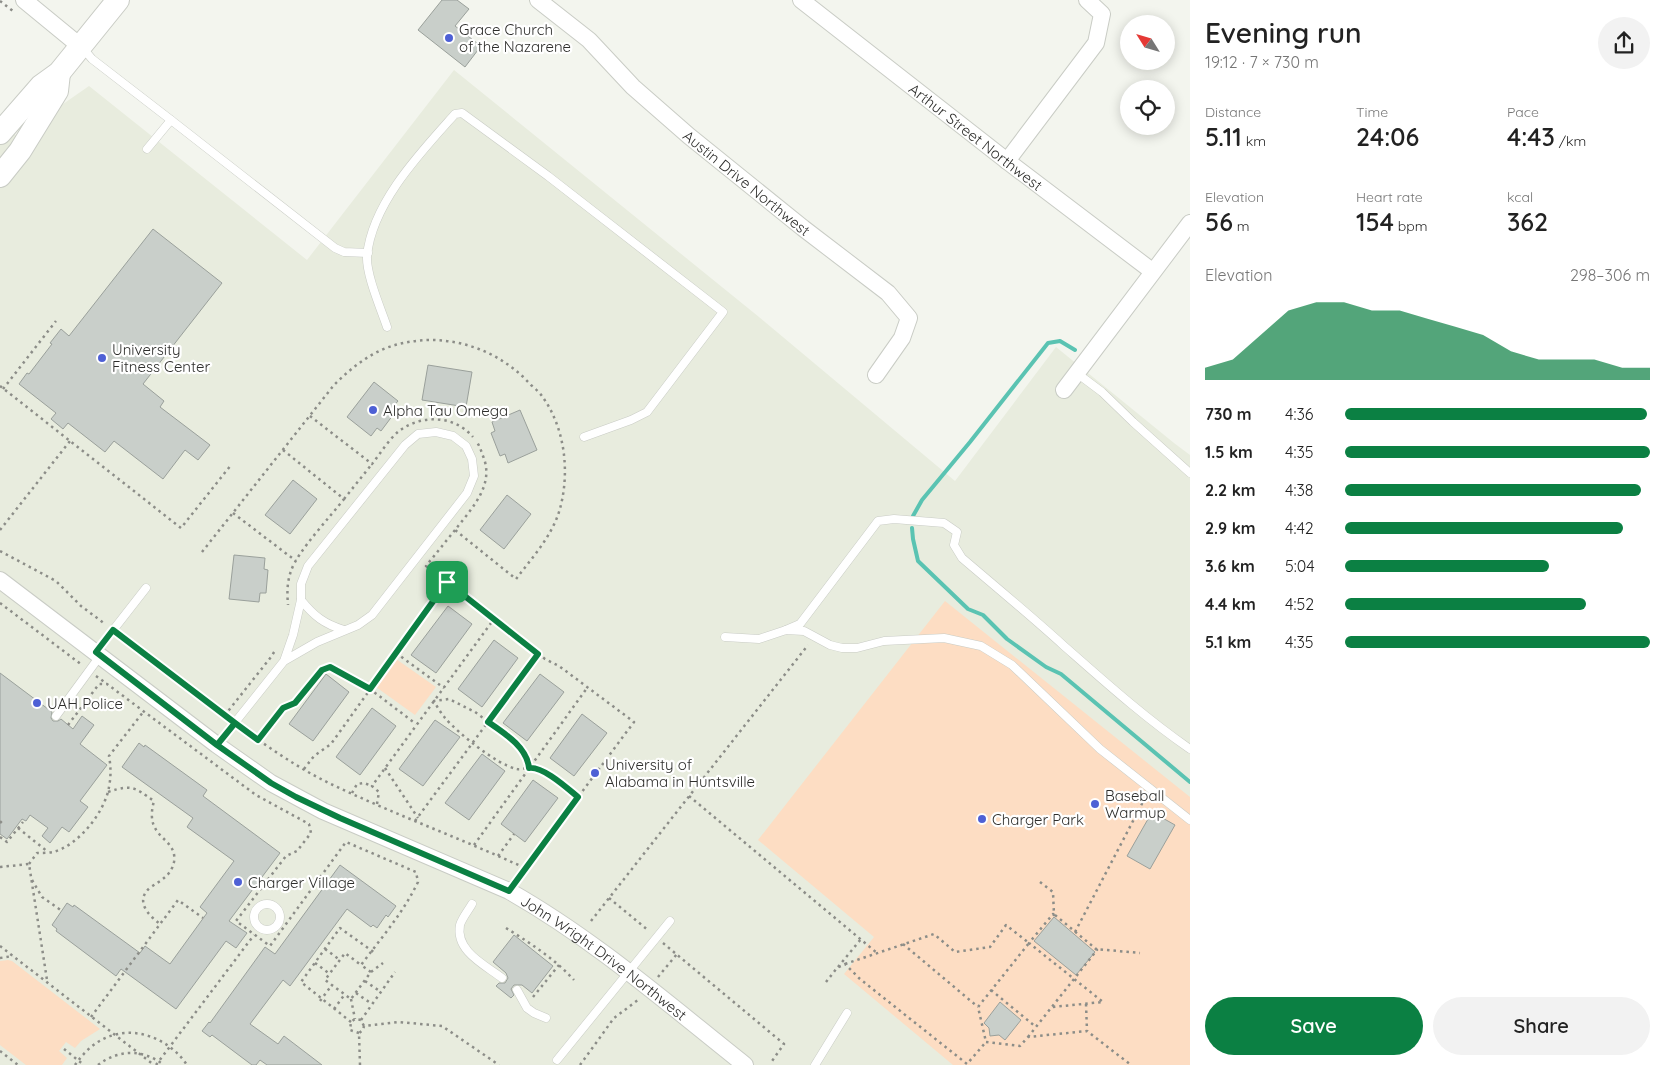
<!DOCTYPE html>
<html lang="en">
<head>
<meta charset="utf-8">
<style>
  :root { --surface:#fff; --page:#f2f2f2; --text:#222; --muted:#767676; --accent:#0b8043 }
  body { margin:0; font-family:Quicksand,sans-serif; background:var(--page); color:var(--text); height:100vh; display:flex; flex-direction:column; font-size:19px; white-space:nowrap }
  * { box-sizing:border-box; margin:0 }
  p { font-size:16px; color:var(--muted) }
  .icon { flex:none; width:28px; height:28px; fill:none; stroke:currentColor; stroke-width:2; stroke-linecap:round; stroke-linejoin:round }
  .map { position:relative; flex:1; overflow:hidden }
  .sheet { display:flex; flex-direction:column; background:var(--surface); width:475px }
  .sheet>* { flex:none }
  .needle { width:32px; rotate:307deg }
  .controls { position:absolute; left:1120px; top:15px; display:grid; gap:10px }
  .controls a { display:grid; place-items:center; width:55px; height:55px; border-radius:50%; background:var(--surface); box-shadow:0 2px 12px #0003; font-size:25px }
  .pin { position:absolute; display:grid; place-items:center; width:42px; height:42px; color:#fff; margin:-21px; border-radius:10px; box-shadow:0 2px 8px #0006 }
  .round { display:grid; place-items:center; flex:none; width:52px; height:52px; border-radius:26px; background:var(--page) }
  .headline { display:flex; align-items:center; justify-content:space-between; height:85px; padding:0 15px }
  h1 { font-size:28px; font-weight:600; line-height:38px }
  .stats { display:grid; grid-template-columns:repeat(3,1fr); gap:8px; height:85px; padding:5px 15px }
  .stats div { display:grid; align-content:center }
  .stats b { font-size:25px; font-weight:600 }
  .stats small { font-size:14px; font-weight:400 }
  .stats p { font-size:14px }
  .chart { height:140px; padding:10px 15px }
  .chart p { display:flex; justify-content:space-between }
  .chart svg { width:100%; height:90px; margin-top:5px; fill:var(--accent); opacity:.7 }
  .cta { display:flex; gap:10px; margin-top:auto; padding:10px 15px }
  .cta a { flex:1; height:58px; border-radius:30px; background:var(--accent); color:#fff; font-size:20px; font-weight:600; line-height:58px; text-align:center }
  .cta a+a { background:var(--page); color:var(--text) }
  ul { padding:0 15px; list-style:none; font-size:16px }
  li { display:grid; grid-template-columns:80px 60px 1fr; align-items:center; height:38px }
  li i { height:12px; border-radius:6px; background:var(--accent) }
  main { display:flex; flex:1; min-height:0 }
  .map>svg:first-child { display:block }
  .built { fill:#e8ecde }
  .green { fill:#fdddc3 }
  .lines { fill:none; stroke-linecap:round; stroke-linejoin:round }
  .stream { stroke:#5ac3b2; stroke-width:4 }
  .building { fill:#c9cfca; stroke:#9aa09b }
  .lane-casing { stroke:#c9ccc5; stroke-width:9 }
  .street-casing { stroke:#c9ccc5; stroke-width:18 }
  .secondary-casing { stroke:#c9ccc5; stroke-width:24 }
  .path { stroke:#8c8d88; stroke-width:2.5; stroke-dasharray:2.5 4; stroke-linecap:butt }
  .lane { stroke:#fff; stroke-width:8 }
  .street { stroke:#fff; stroke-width:16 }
  .secondary { stroke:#fff; stroke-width:22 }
  .route-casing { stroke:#fff; stroke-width:10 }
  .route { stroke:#0b8043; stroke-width:6 }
  .poi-dot { fill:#4e60d5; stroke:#fff; stroke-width:2 }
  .labels { text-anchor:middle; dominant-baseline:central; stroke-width:4.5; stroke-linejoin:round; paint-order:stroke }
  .poi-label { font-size:15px; fill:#2e2e2c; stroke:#fff; text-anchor:start }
  .street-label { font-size:15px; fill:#2e2e2c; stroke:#fff }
</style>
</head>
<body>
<main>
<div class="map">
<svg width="1190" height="1065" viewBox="0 0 1190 1065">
  <rect width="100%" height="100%" fill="#f3f5ee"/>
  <path class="built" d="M454,70L759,317L955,481L1056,347L1174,443L1190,455V1065H0V123L17,136L89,86L307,260Z"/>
  <g class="green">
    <path d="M945,601L1190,797V1065H953L844,974L874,937L758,840Z"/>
    <path d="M396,659L436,687L415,715L376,687Z"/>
    <path d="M8,960L12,961L100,1029L81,1041L75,1048L66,1042L59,1051L67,1058L62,1065H26L0,1045V961Z"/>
  </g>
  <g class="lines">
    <g class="stream">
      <path d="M913,516L922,500L970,442L1048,343L1060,341L1075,350"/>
      <path d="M912,528L913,539L918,561L968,609L983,615L1007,639L1046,667L1061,674L1190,782"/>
    </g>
  </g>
  <g class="building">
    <path d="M442,0H457L469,9L455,26L481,46L465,67L418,30Z"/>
    <path d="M153,229L222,283L143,384L164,401L160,407L210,445L198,460L185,450L163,479L114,441L105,452L68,423L63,429L51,419L56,413L19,384L27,373L29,374L52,344L50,343L61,329L69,336Z"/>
    <path d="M428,365L472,372L466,407L422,400Z"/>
    <path d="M374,382L398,401L392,408L396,411L381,431L377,428L371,436L347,417Z"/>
    <path d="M520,410L537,450L508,463L505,454L500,456L491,433L495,431L492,422Z"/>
    <path d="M293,480L317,499L290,534L265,515Z"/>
    <path d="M507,495L531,514L504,549L480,530Z"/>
    <path d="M234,555L265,558L264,569L268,570L266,593H260L259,602L229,599Z"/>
    <path d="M448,606L472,624L436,673L411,655Z"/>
    <path d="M494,640L518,658L482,707L458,689Z"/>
    <path d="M0,673L52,712L51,718L53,721H58L61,719L73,729L82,716L94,725L80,744L107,765L80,801L88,807L69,832L62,827L50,843L42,836L48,828L30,815L26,821L22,819L7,839L0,834Z"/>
    <path d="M326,674L349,692L313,741L289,724Z"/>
    <path d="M540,674L564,692L527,741L503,723Z"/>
    <path d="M372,708L396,726L360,775L336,757Z"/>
    <path d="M582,714L607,733L574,776L550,758Z"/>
    <path d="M435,720L460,737L423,786L399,769Z"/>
    <path d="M139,743L144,747L145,745L207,790L203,796L280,853L229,921L247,933L236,948L226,941L176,1009L121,969L116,976L56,931L57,929L52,925L67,903L73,907L74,905L140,953L145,946L170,964L207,913L200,907L234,861L187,827L193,818L122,767Z"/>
    <path d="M482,754L505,771L469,820L445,803Z"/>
    <path d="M533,780L558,798L525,842L501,824Z"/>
    <path d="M1152,812L1175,825L1150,869L1127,856Z"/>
    <path d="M340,865L396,906L388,917L386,915L377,928L373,925L371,927L347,909L290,986L283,980L250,1024L278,1044L284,1036L322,1065H267L260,1060L256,1065H252L212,1035L210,1037L202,1031L209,1022L210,1023L265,947L275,954Z"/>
    <path d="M1054,917L1095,952L1076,975L1034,941Z"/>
    <path d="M514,935L553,966L532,993L522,985H514L511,989L514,995L511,998L496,986L499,983H505L508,978L506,973L493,962Z"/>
    <path d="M1000,1002L1021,1020L1005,1040L999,1035L990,1036L989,1028L984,1023Z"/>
  </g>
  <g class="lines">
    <g class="lane-casing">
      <g id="lane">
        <path d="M82,47L92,59L171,120"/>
        <path d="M147,149L171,120L335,248L344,252L368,253"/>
        <path d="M387,327C381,309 366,275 367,256C372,203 421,152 455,114L462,113L548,176L723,312L647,412L631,420L584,437"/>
        <path d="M1078,374L1102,392L1133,422L1190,473"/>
        <path d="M301,600C314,616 324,624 344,630"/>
        <path d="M786,630L800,624L878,521L894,519L944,523L957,532L954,545L962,558C996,587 1030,615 1063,645C1104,681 1145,718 1190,749"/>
        <path d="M725,637L759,639L786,630L804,631L830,645L842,648H857L884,641L944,638L981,646L1012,665L1100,749L1190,820"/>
        <path d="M96,652L146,588"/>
        <path d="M56,716L100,656"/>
        <path d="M217,745L284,661L293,635L301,600V584L308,566L405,445L418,434L436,432L453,436L466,446L472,459L474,476L467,493L372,615L358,625L317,642L284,661"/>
        <path d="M472,904C468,911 462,918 460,925C455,951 485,965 502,978"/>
        <circle cx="267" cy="917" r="13"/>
        <path d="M517,990L527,1008L534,1013L546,1018"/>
        <path d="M557,1060L670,921"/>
        <path d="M815,1065L847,1013"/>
      </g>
    </g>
    <g class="street-casing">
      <g id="street">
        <path d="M24,0L80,46"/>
        <path id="s1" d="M538,0L589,40L633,87L689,136L803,228L888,293L909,318L902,338L876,375"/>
        <path id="s2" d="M801,0L1007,161L1152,271"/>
        <path d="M1007,161L1096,43L1102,14L1087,0"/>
        <path d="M1064,390L1190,223"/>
        <path id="s3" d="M0,580L217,745L271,783L323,811L509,891C594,939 668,1004 745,1065"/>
      </g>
    </g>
    <g class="secondary-casing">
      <g id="secondary">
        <path d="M0,133L41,86L59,73L118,0"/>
        <path d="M0,176L20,151L57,91L59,73"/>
      </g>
    </g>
    <g class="path">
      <path d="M0,1L13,11"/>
      <path d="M0,386L181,528L231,465"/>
      <path d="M3,389L56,321"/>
      <path d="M310,416L372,464C380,454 389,439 399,431C422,414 454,415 473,437"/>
      <path d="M283,450L344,499C331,516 297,552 291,571C287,582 287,593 288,605"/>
      <path d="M344,499L372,464"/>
      <path d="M233,513L296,561"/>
      <path d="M0,530L70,441"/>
      <path d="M455,530L426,566L545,659L559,666L634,722L517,879"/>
      <path d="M0,551L56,581L81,606L105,624"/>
      <path d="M202,552L334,385C349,370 366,356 386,348C438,329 495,345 531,385C536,389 541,394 544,399C566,431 570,476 559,512C551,537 532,558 516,579L455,530C472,508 495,485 483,456C481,451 480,446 476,441"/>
      <path d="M0,603L82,665"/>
      <path d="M121,636L225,715L271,657L276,649"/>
      <path d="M396,653L444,688"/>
      <path d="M96,676L106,683"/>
      <path d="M68,725L99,684H107L256,795L309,824L311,833L297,851L286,856L236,921L270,946L346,842L416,872L418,882C403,913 382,937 361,965L371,972L351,999L325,980L345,953L361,965"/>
      <path d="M243,729C271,749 301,770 333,785C396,815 462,839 525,868"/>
      <path d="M258,740L283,708L295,703L322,670L329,667L370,689L416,724"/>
      <path d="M385,768L418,818"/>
      <path d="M529,768L528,758L512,739L475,712L449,699L434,701C437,707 441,713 445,718C458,733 497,765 517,769C523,770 531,766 536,768C552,774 565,787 578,796"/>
      <path d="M304,769L314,756L331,744L447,582"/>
      <path d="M108,792C132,784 134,787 154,801C143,840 178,836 174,862C171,876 161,880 151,887C134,900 148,915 160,924"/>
      <path d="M352,793L357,784L364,783L372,786"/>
      <path d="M689,796L877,953"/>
      <path d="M377,804L379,792L372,786L494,619"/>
      <path d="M415,821L538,654"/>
      <path d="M0,823L3,820"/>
      <path d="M18,828L48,852"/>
      <path d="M0,837L7,842L23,822"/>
      <path d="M474,845L587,688"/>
      <path d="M498,856L514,834"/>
      <path d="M29,864L37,853C42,853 48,853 53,852C78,846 105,812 109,787C111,777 111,767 109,756L144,711"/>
      <path d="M0,867L29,864L47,980"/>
      <path d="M32,880L42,897L62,911"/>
      <path d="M1040,882L1053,892L1054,915L1053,914L1029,943L1103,1002L1052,1007"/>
      <path d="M609,898L649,931"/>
      <path d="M1055,915L1096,949"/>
      <path d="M591,921L808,645"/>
      <path d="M506,928C530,943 555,959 574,980"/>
      <path d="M1075,932L1145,798"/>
      <path d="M663,943L784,1044L772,1061"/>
      <path d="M903,944L978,1007"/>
      <path d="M0,946L154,1065"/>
      <path d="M325,949L340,960"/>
      <path d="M0,958L13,956"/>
      <path d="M315,963L330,974"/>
      <path d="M845,964L934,934L955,952L990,947L1006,925L1029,943L978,1007L986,1042"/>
      <path d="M838,967L861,939"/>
      <path d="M371,972L383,963"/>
      <path d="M658,977L677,954"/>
      <path d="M365,981L381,992"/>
      <path d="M826,982L837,968L845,964L860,979L967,1064L986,1042"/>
      <path d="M991,990L1036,1027"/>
      <path d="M356,993L372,1004"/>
      <path d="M533,997L559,965"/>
      <path d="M351,999L355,1019"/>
      <path d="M320,1001L332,985"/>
      <path d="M1086,1004L1087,1031"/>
      <path d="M334,1009L345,994"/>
      <path d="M91,1017L178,900L203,918"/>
      <path d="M361,1020L395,972"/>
      <path d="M351,1022L301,982L340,928L375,953"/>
      <path d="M359,1033L350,1030L351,1022L355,1019L361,1020L364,1026"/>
      <path d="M1028,1037L1097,950L1096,949L1140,953"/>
      <path d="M986,1042L1020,1046L1028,1037L1087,1031L1131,1065"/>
      <path d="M64,1049L84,1065"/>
      <path d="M0,1051L18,1065"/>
      <path d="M75,1065C84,1052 97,1039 114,1035C141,1027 172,1042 187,1065"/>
      <path d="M98,1065C119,1049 143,1049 164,1065"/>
      <path d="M156,1065L254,935"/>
      <path d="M360,1065L359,1033L363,1030L364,1026L399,1022L442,1026L499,1065"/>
      <path d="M580,1065L614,1018L638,1000"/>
    </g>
    <use href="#lane" class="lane"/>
    <use href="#street" class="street"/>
    <use href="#secondary" class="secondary"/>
  </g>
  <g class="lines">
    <g class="route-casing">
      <path id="route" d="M447,582L370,689L330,667L322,670L295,703L283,708L258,740L235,723L217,745L96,652L113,630L235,723L217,745L271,783L296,797L340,818L509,891L578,797C567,788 543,766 529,768C527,747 504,733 488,722L538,654L447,582"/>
    </g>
    <use href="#route" class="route"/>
  </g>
  <g class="poi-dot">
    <circle cx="449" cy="38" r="5"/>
    <circle cx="102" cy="358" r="5"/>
    <circle cx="373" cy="410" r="5"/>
    <circle cx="37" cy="703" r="5"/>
    <circle cx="595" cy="773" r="5"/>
    <circle cx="1095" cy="804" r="5"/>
    <circle cx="982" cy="819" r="5"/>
    <circle cx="238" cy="882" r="5"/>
  </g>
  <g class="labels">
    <g class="poi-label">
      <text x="459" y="29">Grace Church<tspan x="459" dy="17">of the Nazarene</tspan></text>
      <text x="112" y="349">University<tspan x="112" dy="17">Fitness Center</tspan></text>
      <text x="383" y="410">Alpha Tau Omega</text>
      <text x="47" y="703">UAH Police</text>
      <text x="605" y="764">University of<tspan x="605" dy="17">Alabama in Huntsville</tspan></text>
      <text x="1105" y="795">Baseball<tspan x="1105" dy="17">Warmup</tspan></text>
      <text x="992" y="819">Charger Park</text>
      <text x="248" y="882">Charger Village</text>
    </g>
    <g class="street-label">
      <text stroke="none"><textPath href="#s2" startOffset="222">Arthur Street Northwest</textPath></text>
      <text stroke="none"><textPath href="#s1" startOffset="278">Austin Drive Northwest</textPath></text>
      <text stroke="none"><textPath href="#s3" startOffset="716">John Wright Drive Northwest</textPath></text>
    </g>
  </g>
</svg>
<div class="controls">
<a><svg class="needle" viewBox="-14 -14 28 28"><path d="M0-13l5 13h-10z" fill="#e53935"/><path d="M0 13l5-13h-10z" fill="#767676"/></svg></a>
<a><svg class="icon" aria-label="locate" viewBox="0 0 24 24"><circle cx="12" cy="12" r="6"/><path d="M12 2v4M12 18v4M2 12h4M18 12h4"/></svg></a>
</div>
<div class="pin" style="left:447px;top:582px;background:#1e9e55"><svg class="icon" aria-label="arrive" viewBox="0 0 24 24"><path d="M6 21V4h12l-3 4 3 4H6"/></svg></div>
</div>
<section class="sheet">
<div class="headline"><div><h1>Evening run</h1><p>19:12 · 7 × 730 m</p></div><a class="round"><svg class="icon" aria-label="share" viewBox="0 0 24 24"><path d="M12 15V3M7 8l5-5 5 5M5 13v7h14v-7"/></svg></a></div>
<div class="stats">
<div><p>Distance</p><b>5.11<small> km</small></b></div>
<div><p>Time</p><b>24:06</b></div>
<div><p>Pace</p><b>4:43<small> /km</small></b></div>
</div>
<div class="stats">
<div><p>Elevation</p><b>56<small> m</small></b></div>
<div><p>Heart rate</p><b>154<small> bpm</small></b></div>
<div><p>kcal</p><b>362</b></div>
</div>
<div class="chart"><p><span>Elevation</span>298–306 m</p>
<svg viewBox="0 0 160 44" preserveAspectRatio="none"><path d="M0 44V38L10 34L20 22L30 10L40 6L50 6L60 10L70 10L80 14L90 18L100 22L110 30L120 34L130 34L140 34L150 38L160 38V44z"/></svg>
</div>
<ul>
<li><b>730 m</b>4:36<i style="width:99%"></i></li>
<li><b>1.5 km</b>4:35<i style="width:100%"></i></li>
<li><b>2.2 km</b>4:38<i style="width:97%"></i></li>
<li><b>2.9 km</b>4:42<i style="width:91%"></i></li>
<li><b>3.6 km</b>5:04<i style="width:67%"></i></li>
<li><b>4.4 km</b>4:52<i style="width:79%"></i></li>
<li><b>5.1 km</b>4:35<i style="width:100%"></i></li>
</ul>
<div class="cta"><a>Save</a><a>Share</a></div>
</section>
</main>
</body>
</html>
